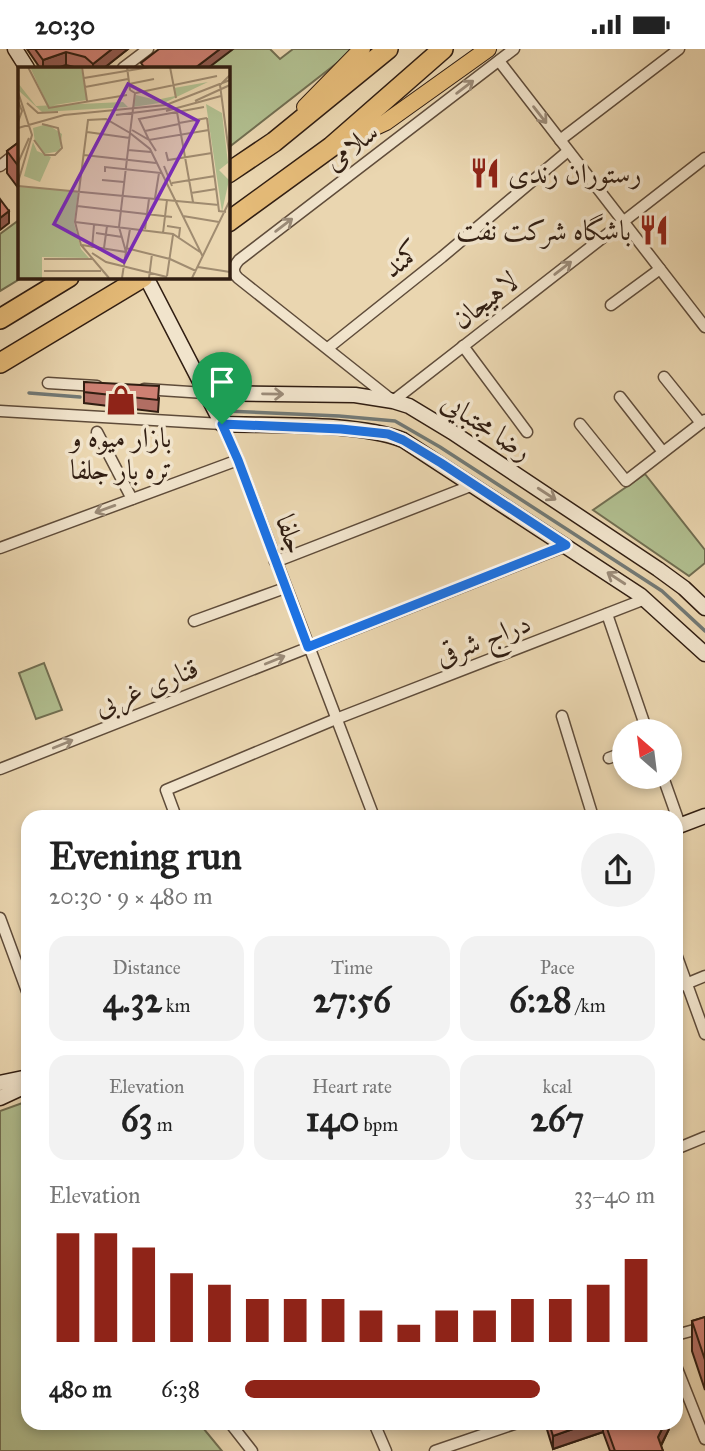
<!DOCTYPE html>
<html lang="en">
<head>
<meta charset="utf-8">
<style>
  :root { --surface:#fff; --page:#f2f2f2; --text:#222; --muted:#767676; --accent:#8f2418 }
  body { margin:0; font-family:"IM FELL Great Primer",Amiri,serif; background:var(--page); color:var(--text); height:100vh; display:flex; flex-direction:column; font-size:26px; white-space:nowrap }
  * { box-sizing:border-box; margin:0 }
  p { font-size:23px; color:var(--muted) }
  .icon { flex:none; width:38px; height:38px; fill:none; stroke:currentColor; stroke-width:2; stroke-linecap:round; stroke-linejoin:round }
  .map { position:relative; flex:1; overflow:hidden }
  .drawer { position:absolute; left:21px; top:761px; width:662px; height:620px; display:flex; flex-direction:column; background:var(--surface); border-radius:21px; box-shadow:0 4px 10px #0003 }
  .drawer>* { flex:none }
  .needle { width:46px; rotate:332deg }
  .fabs { position:absolute; left:612px; top:670px; display:grid; gap:14px }
  .fabs a { display:grid; place-items:center; width:70px; height:70px; border-radius:50%; background:var(--surface); box-shadow:0 4px 10px #0003; font-size:35px }
  .pin { position:absolute; display:grid; place-items:center; width:60px; height:60px; color:#fff; margin:-72px -30px; border-radius:50% 50% 50% 0; rotate:-45deg; box-shadow:0 0 7px #0007 }
  .pin .icon { rotate:45deg }
  .round { display:grid; place-items:center; flex:none; width:74px; height:74px; border-radius:37px; background:var(--page) }
  .overview { display:flex; align-items:center; justify-content:space-between; height:119px; padding:0 28px }
  h1 { font-size:38px; font-weight:800; line-height:52px }
  .figures { display:grid; grid-template-columns:repeat(3,1fr); gap:10px; height:119px; padding:7px 28px }
  .figures div { display:grid; align-content:center; border-radius:18px; background:var(--page); text-align:center }
  .figures b { font-size:35px; font-weight:800 }
  .figures small { font-size:19px; font-weight:400 }
  .figures p { font-size:19px }
  .chart { height:196px; padding:14px 28px }
  .chart p { display:flex; justify-content:space-between }
  .chart svg { width:100%; height:126px; margin-top:7px; stroke:var(--accent); stroke-width:6 }
  ul { padding:0 28px; list-style:none; font-size:23px }
  li { display:grid; grid-template-columns:112px 84px 1fr; align-items:center; height:52px }
  li i { height:18px; border-radius:9px; background:var(--accent) }
  .status { display:flex; justify-content:space-between; align-items:center; height:49px; padding:0 35px; background:var(--surface); direction:ltr }
  .status svg { height:19px; fill:currentColor }
  .map>svg:first-child { display:block }
  .green { fill:#b1bf90; stroke:#716e51; stroke-width:2 }
  .lines { fill:none; stroke-linecap:round; stroke-linejoin:round }
  .stream { stroke:#727975; stroke-width:3.5 }
  .street-casing { stroke:#5f4c3a; stroke-width:13 }
  .secondary-casing { stroke:#311e12; stroke-width:17 }
  .primary-casing { stroke:#311e12; stroke-width:18 }
  .highway-casing { stroke:#311e12; stroke-width:22 }
  .street { stroke:#f1e4cc; stroke-width:10 }
  .secondary { stroke:#f1e4cc; stroke-width:14 }
  .primary { stroke:#e5bb78; stroke-width:16 }
  .highway { stroke:#e5bb78; stroke-width:19 }
  .wall { fill:#b16e63; stroke:#311e12; stroke-width:2 }
  .shaded-wall { fill:#905a50; stroke:#311e12; stroke-width:2 }
  .building { fill:#ce8073; stroke:#311e12; stroke-width:2 }
  .oneway { stroke:#9b8b78 }
  .route-casing { stroke:#fff; stroke-width:14 }
  .route { stroke:#1a73e8; stroke-width:9 }
  .labels { text-anchor:middle; dominant-baseline:central; stroke-width:7; stroke-linejoin:round; paint-order:stroke }
  .street-label { font-size:28px; fill:#311e12; stroke:#f1e4cc }
  .poi-label { font-size:28px; fill:#311e12; stroke:#f1e4cc; text-anchor:start }
  .inset-road { fill:none; stroke:#a08c71; stroke-width:2 }
  .view { fill:#7b2cbf; fill-opacity:0.15; stroke:#7b2cbf; stroke-width:3.5 }
  .inset-edge { fill:none; stroke:#311e12; stroke-width:3.5 }
</style>
</head>
<body>
<div class="status"><b>20:30</b><svg viewBox="0 0 49 12"><path d="M0 12V9h3v3zM5 12V6h3v6zM10 12V3h3v9zM15 12V0h3v12zM26 1h20v11H26zM47 4h2v5h-2z"/></svg></div>
<div class="map">
<svg width="705" height="1402" viewBox="0 0 705 1402">
  <rect width="100%" height="100%" fill="#ead6b0"/>
  <filter id="stains"><feTurbulence type="fractalNoise" baseFrequency=".00286" numOctaves="4"/><feColorMatrix values="0 0 0 0 .2 0 0 0 0 .09 0 0 0 0 .02 0 0 0 .5 -.17"/></filter>
  <radialGradient id="worn" r=".72"><stop offset=".6" stop-color="#630" stop-opacity="0"/><stop offset="1" stop-color="#630" stop-opacity=".3"/></radialGradient>
  <g class="green">
    <path d="M233,0H270L280,10L293,0H355L228,99V19H208Z"/>
    <path d="M19,171V228H23L0,242V185Z"/>
    <path d="M645,425L705,501V514L689,527L593,461Z"/>
    <path d="M44,614L62,661L36,670L19,624Z"/>
    <path d="M28,1052V1374H199L222,1402H0V1062Z"/>
  </g>
  <g class="lines">
    <g class="stream">
      <path d="M29,344L80,348"/>
      <path d="M225,362L339,367L395,372L440,398L662,542L705,582"/>
    </g>
    <g class="street-casing">
      <g id="street">
        <path d="M514,0L239,211C233,218 232,223 238,229L393,352L705,109"/>
        <path d="M499,12L705,278"/>
        <path d="M123,19L148,0"/>
        <path d="M560,91L679,0"/>
        <path d="M0,117L19,102"/>
        <path d="M611,256L660,220"/>
        <path d="M463,297L527,383"/>
        <path d="M328,299L442,208L568,102"/>
        <path d="M664,328L701,374"/>
        <path d="M48,334L97,337"/>
        <path d="M144,340L205,344"/>
        <path d="M620,348L663,403"/>
        <path d="M0,362L222,375L238,411L374,768"/>
        <path d="M580,375L626,432L705,371"/>
        <path d="M97,383L132,450"/>
        <path d="M0,499L238,411"/>
        <path d="M275,513L473,436"/>
        <path d="M607,565L647,682"/>
        <path d="M194,572L285,539"/>
        <path d="M562,667L593,768"/>
        <path d="M609,709L625,703"/>
        <path d="M0,720L566,497"/>
        <path d="M663,728L680,776"/>
        <path d="M176,768L166,741L336,670L645,550"/>
        <path d="M0,869L28,945"/>
        <path d="M676,905L705,985"/>
        <path d="M676,939L705,927"/>
        <path d="M676,1100L705,1088"/>
        <path d="M676,1286L705,1278"/>
        <path d="M676,1317L705,1390"/>
        <path d="M230,1374L252,1402"/>
        <path d="M374,1374L386,1402"/>
        <path d="M435,1402L517,1374"/>
      </g>
    </g>
    <g class="secondary-casing">
      <g id="secondary">
        <path d="M15,0L27,19"/>
        <path d="M146,228L222,375C274,377 356,373 403,391L640,546L705,605"/>
        <path d="M205,344L355,346L393,352L409,357L452,383L658,520L684,539L705,559"/>
        <path d="M676,778L705,767"/>
        <path d="M0,1034L28,1028"/>
        <path d="M0,1049L28,1036"/>
      </g>
    </g>
    <g class="primary-casing">
      <g id="primary">
        <path d="M305,58L362,0"/>
        <path d="M343,93L386,73L488,0"/>
      </g>
    </g>
    <g class="highway-casing">
      <g id="highway">
        <path d="M228,124L274,93L388,0"/>
        <path d="M228,173L331,98L443,0"/>
        <path d="M0,270L69,228"/>
        <path d="M0,314L143,228"/>
      </g>
    </g>
    <use href="#street" class="street"/>
    <use href="#secondary" class="secondary"/>
    <use href="#primary" class="primary"/>
    <use href="#highway" class="highway"/>
  </g>
  <g class="wall">
    <path d="M27,0H128L104,19H78L66,16L57,19H40Z"/>
    <path d="M19,93V140L7,124V102Z"/>
    <path d="M84,333L159,349L158,363L84,354Z"/>
    <path d="M705,1268V1341L692,1302V1272Z"/>
    <path d="M545,1374H669V1380L661,1397L663,1402H610L603,1383L553,1400Z"/>
  </g>
  <g class="shaded-wall">
    <path d="M112,0H128L104,19H93V15Z"/>
    <path d="M220,0H233L208,19H195Z"/>
    <path d="M66,3V16L57,19H43V11Z"/>
    <path d="M9,162V174L0,181V169Z"/>
    <path d="M590,1374H603V1383L553,1400V1387Z"/>
    <path d="M665,1374H669V1380L658,1402V1388Z"/>
  </g>
  <g class="building">
    <path d="M35,0H112L93,15L85,8L66,3L43,11Z"/>
    <path d="M159,0H220L195,19H145L141,14Z"/>
    <path d="M19,93V118L7,102Z"/>
    <path d="M0,150L9,162L0,169Z"/>
    <path d="M84,333L159,337L158,351L84,343Z"/>
    <path d="M705,1268V1311L692,1272Z"/>
    <path d="M549,1374H590L553,1387Z"/>
    <path d="M605,1374H665L658,1388L663,1402H615Z"/>
  </g>
  <defs><path id="oneway-shaft" d="M-6 0H5M1.5-3L5.5 0L1.5 3" fill="none" stroke-width="1.6" stroke-linecap="round" stroke-linejoin="round" transform="scale(1.75)"/></defs>
  <g class="oneway">
    <use href="#oneway-shaft" transform="translate(465 38) rotate(-37)"/>
    <use href="#oneway-shaft" transform="translate(540 66) rotate(52)"/>
    <use href="#oneway-shaft" transform="translate(284 176) rotate(-37)"/>
    <use href="#oneway-shaft" transform="translate(563 219) rotate(-38)"/>
    <use href="#oneway-shaft" transform="translate(273 345) rotate(1)"/>
    <use href="#oneway-shaft" transform="translate(547 445) rotate(33)"/>
    <use href="#oneway-shaft" transform="translate(105 460) rotate(160)"/>
    <use href="#oneway-shaft" transform="translate(616 529) rotate(-147)"/>
    <use href="#oneway-shaft" transform="translate(275 611) rotate(-22)"/>
    <use href="#oneway-shaft" transform="translate(63 695) rotate(-22)"/>
  </g>
  <g class="lines">
    <g class="route-casing">
      <path id="route" d="M222,375L341,380L388,385L403,391L441,414L566,496L308,598L238,411Z"/>
    </g>
    <use href="#route" class="route"/>
  </g>
  <defs>
    <g id="restaurant-bare" transform="scale(2.415)"><path d="M-5-6h1v4h1v-4h1v4h1v-4h1v5L-1.5 .5V6h-2V.5L-5-1ZM5-6V6H3V1.5H1.5Q1.5-4 5-6Z" fill="#8f2418" stroke="#f1e4cc" stroke-width="2.5" paint-order="stroke"/></g>
    <g id="shop-bare" transform="scale(2.415)"><path d="M-5-2.5h2.3a2.7 3.5 0 0 1 5.4 0H5L5.5 6h-11ZM-1.5-2.5h3a1.5 2.3 0 0 0-3 0Z" fill="#8f2418" stroke="#f1e4cc" stroke-width="2.5" paint-order="stroke"/></g>
  </defs>
  <g fill-rule="evenodd">
    <use href="#restaurant-bare" x="485" y="124"/>
    <use href="#restaurant-bare" x="654" y="181"/>
    <use href="#shop-bare" x="121" y="351"/>
  </g>
  <g class="labels">
    <g class="street-label">
      <text transform="translate(351 97) rotate(-37)">سلامی</text>
      <text transform="translate(402 210) rotate(-39)">کمند</text>
      <text transform="translate(485 251) rotate(-38)">لاهیجان</text>
      <text transform="translate(487 377) rotate(33)">رضا مجتبایی</text>
      <text transform="translate(291 485) rotate(70)">جلفا</text>
      <text transform="translate(483 590) rotate(-21)">دراج شرقی</text>
      <text transform="translate(146 638) rotate(-22)">قناری غربی</text>
    </g>
    <g class="poi-label">
      <text x="508" y="124">رستوران رندی</text>
      <text x="631" y="181" text-anchor="end">باشگاه شرکت نفت</text>
      <text x="121" y="388" text-anchor="middle">بازار میوه و<tspan x="121" dy="32">تره بار جلفا</tspan></text>
    </g>
  </g>
  <g transform="translate(18 18)">
    <rect width="212" height="212" fill="#ead6b0"/>
    <path d="M12,0H63L69,33L30,39ZM190,15L148,35L115,40L118,28L138,33L157,29L156,21ZM0,16L18,39L105,35L110,40L24,45L0,23ZM188,37L204,46L210,96L201,103L211,113L204,145ZM29,57L44,67L42,84L26,87L17,76L15,61ZM15,75L19,84L33,90L22,115L6,109ZM2,120L60,124L56,156L63,182L71,191L24,190V211H0Z" fill="#b1bf90"/>
    <path class="inset-road" d="M10,0L31,41L109,28M64,0L69,34M109,0L112,23M152,0L158,31M212,8L202,18L212,93M66,11L132,0M111,17L136,12M67,20L110,12M112,23L117,26L112,66L132,82L185,190M0,25L14,68L0,115M118,26L199,9M0,34L4,44L0,55M177,34L212,18M9,36L20,46L40,45M186,40L121,52L131,73L191,63M148,44L203,29M159,45L175,135M98,48L153,41M189,51L201,144L208,145M161,56L189,51M0,61L46,48L148,38L212,13M114,63L131,73L138,84M127,64L161,57M69,65L112,71M16,73L27,88H37L44,81L40,61L24,57M110,83L133,85M148,85L150,93L194,86M66,88L138,96M0,96L11,71M146,99L154,119M87,105V100L143,106M84,113L106,115M154,116L197,109M0,119L201,138M173,126L198,122M137,131L141,106M59,139L154,150M165,149L201,155M57,155L155,167L182,185M149,159L162,161L161,170M127,162L131,132M78,166L104,170M145,166L149,133M64,178L108,185L112,162M74,181L76,158M86,181L89,159M108,181L152,192L178,204M74,186L88,195L149,210M26,192H74M180,200L212,205M26,204H83M149,209L155,168M91,211L63,178L57,155L70,53L88,52L112,66L101,160L108,185L104,211M131,211L134,187M174,211L212,133"/>
    <path class="view" d="M110,17L180,54L106,195L36,157Z"/>
    <rect width="212" height="212" class="inset-edge"/>
  </g>
  <rect width="100%" height="100%" filter="url(#stains)"/>
  <rect width="100%" height="100%" fill="url(#worn)"/>
</svg>
<div class="fabs">
<a><svg class="needle" viewBox="-14 -14 28 28"><path d="M0-13l5 13h-10z" fill="#e53935"/><path d="M0 13l5-13h-10z" fill="#767676"/></svg></a>
</div>
<div class="pin" style="left:222px;top:375px;background:#1e9e55"><svg class="icon" aria-label="arrive" viewBox="0 0 24 24"><path d="M6 21V4h12l-3 4 3 4H6"/></svg></div>
<section class="drawer">
<div class="overview"><div><h1>Evening run</h1><p>20:30 · 9 × 480 m</p></div><a class="round"><svg class="icon" aria-label="share" viewBox="0 0 24 24"><path d="M12 15V3M7 8l5-5 5 5M5 13v7h14v-7"/></svg></a></div>
<div class="figures">
<div><p>Distance</p><b>4.32<small> km</small></b></div>
<div><p>Time</p><b>27:56</b></div>
<div><p>Pace</p><b>6:28<small> /km</small></b></div>
</div>
<div class="figures">
<div><p>Elevation</p><b>63<small> m</small></b></div>
<div><p>Heart rate</p><b>140<small> bpm</small></b></div>
<div><p>kcal</p><b>267</b></div>
</div>
<div class="chart"><p><span>Elevation</span>33–40 m</p>
<svg viewBox="0 0 160 44" preserveAspectRatio="none"><path d="M5 44V6M15 44V6M25 44V11M35 44V20M45 44V24M55 44V29M65 44V29M75 44V29M85 44V33M95 44V38M105 44V33M115 44V33M125 44V29M135 44V29M145 44V24M155 44V15"/></svg>
</div>
<ul>
<li><b>480 m</b>6:38<i style="width:72%"></i></li>
</ul>
</section>
</div>
</body>
</html>
